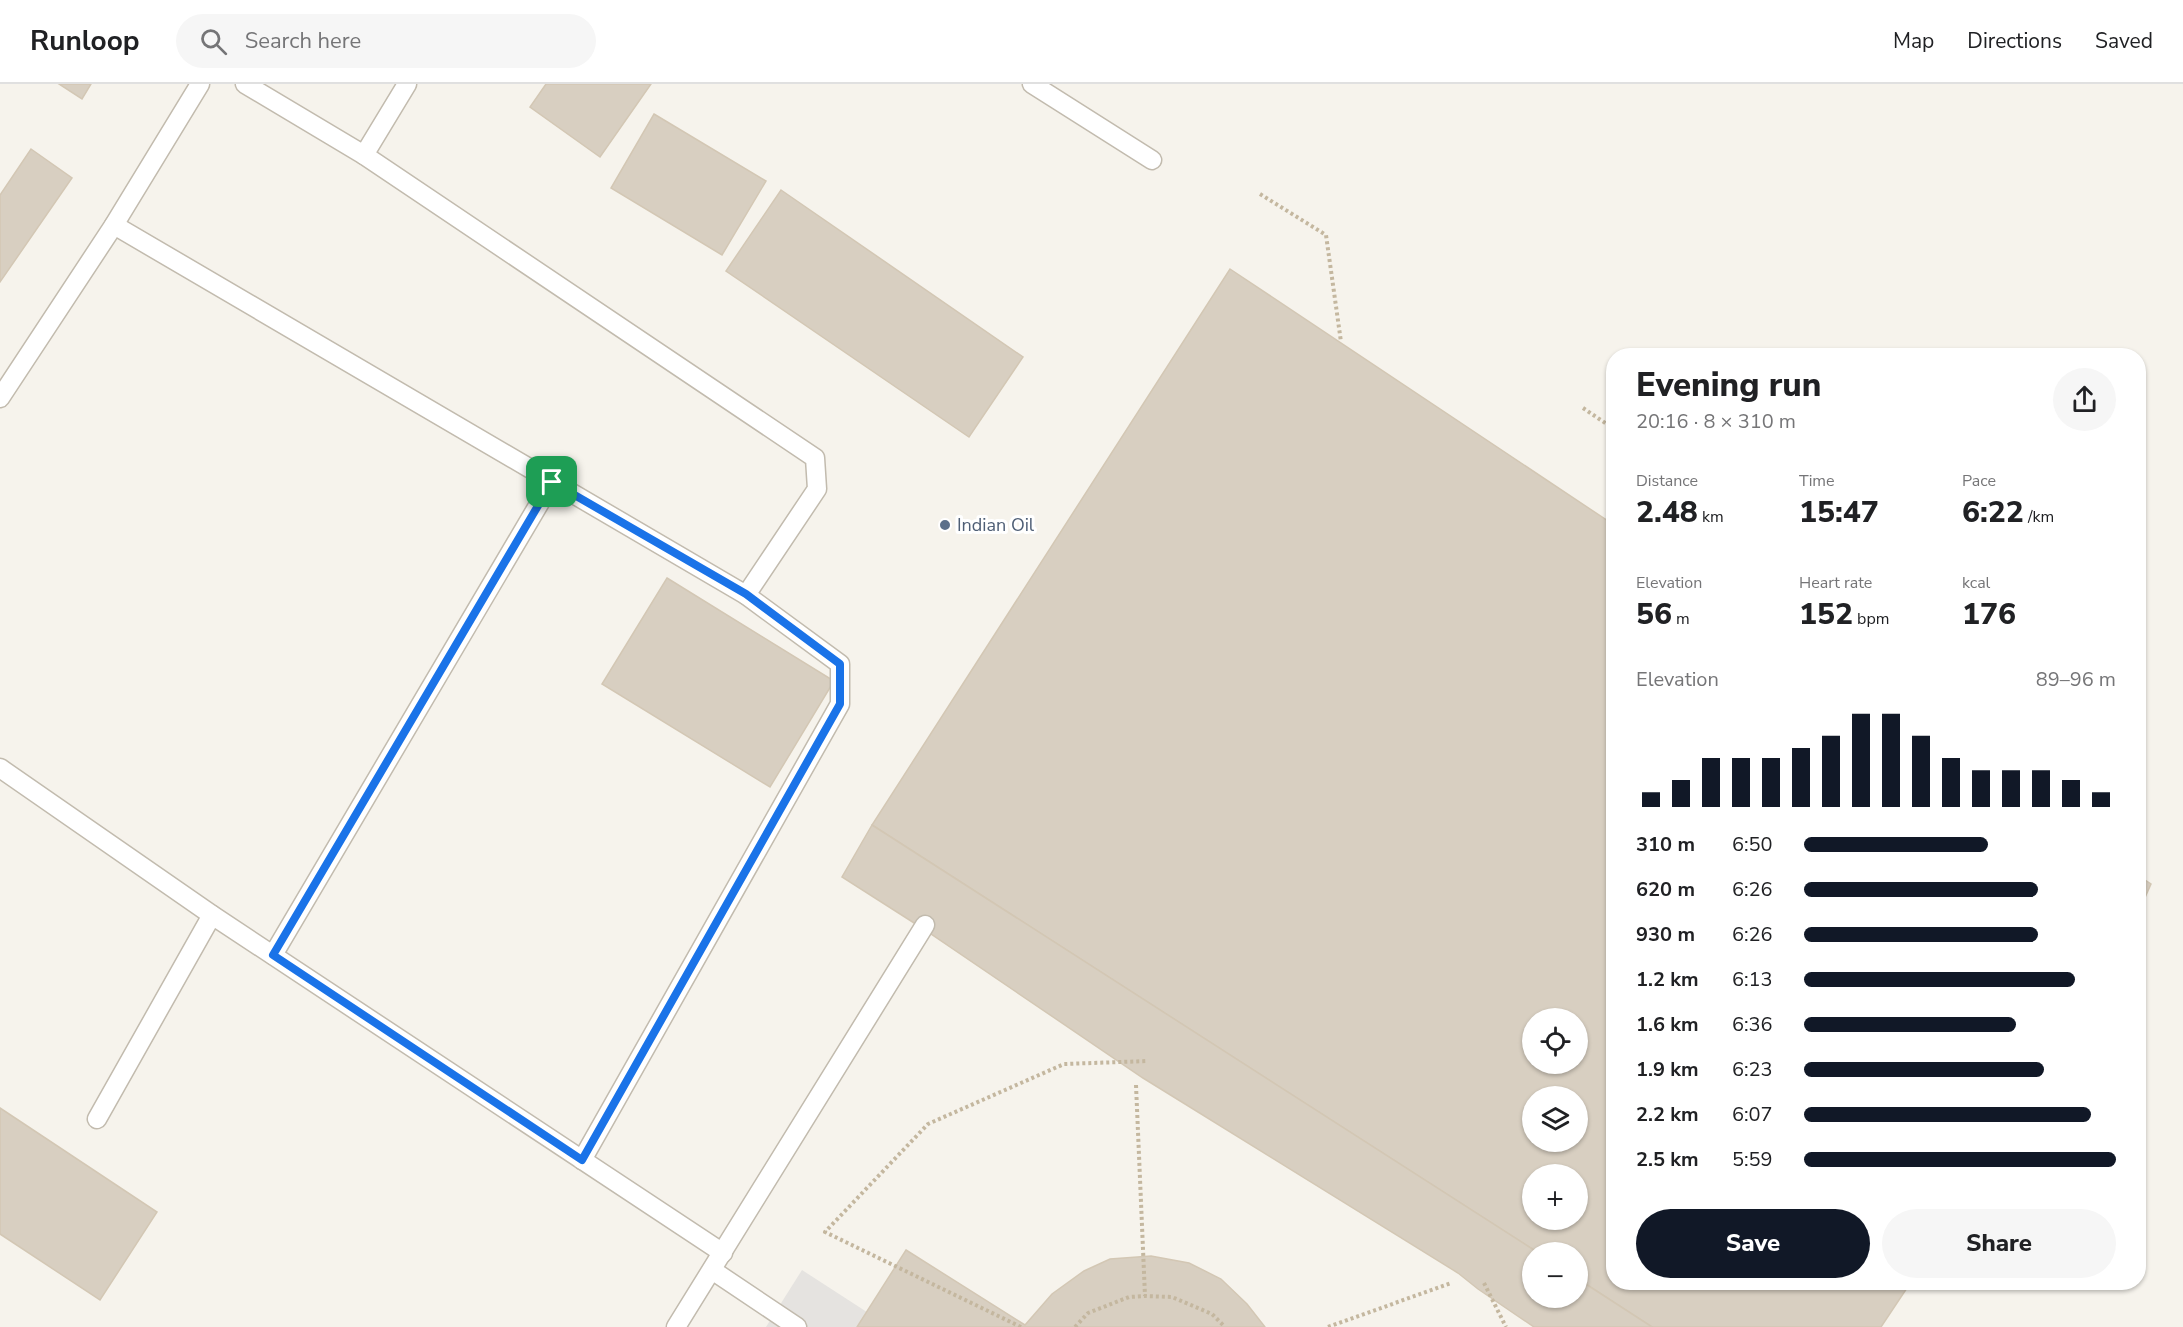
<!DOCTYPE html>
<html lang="en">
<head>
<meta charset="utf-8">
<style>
  :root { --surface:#fff; --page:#f6f6f6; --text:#202124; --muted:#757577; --line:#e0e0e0; --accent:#111827 }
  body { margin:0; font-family:"Nunito Sans",sans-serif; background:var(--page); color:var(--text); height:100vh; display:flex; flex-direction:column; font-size:22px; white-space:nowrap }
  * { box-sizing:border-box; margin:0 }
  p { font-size:20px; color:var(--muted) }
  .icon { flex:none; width:33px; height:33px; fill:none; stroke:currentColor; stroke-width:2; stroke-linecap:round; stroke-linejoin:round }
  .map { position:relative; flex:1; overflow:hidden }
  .panel { position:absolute; left:1606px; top:264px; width:540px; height:942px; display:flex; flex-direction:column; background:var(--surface); border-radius:24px; box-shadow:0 2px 4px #0004 }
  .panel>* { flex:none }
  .controls { position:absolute; left:1522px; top:924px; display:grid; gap:12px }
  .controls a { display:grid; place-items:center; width:66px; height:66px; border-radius:50%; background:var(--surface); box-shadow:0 2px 4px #0004; font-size:30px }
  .pin { position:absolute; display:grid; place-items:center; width:51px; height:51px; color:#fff; margin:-26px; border-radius:12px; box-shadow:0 3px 9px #0006 }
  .round { display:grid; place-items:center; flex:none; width:63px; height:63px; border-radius:32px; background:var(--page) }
  .headline { display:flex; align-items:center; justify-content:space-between; height:102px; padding:0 30px }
  h1 { font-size:33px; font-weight:800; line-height:45px }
  .metrics { display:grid; grid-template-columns:repeat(3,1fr); gap:9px; height:102px; padding:6px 30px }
  .metrics div { display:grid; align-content:center }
  .metrics b { font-size:30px; font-weight:800 }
  .metrics small { font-size:16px; font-weight:400 }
  .metrics p { font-size:16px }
  .chart { height:168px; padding:12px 30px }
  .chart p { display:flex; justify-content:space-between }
  .chart svg { width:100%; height:108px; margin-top:6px; stroke:var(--accent); stroke-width:6 }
  .button { display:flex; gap:12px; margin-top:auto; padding:12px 30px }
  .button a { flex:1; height:69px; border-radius:36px; background:var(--accent); color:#fff; font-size:24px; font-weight:800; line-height:69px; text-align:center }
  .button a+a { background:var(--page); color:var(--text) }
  ul { padding:0 30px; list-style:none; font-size:20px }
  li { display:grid; grid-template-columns:96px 72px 1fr; align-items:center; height:45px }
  li i { height:15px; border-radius:8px; background:var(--accent) }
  header { display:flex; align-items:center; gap:36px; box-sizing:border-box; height:84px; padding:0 30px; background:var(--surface); border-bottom:2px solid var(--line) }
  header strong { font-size:28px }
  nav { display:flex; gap:33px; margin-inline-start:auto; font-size:21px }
  .search { width:420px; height:54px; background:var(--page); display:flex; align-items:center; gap:15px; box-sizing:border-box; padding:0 21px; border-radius:33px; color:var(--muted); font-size:22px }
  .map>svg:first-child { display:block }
  .parking { fill:#e5e3e0 }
  .building { fill:#d8cfc1; stroke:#d3c7b4; stroke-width:1.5; fill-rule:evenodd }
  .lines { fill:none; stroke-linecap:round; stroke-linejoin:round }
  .lane-casing { stroke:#c2bbae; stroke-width:21 }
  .path { stroke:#c4b79f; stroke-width:4; stroke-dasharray:3 3; stroke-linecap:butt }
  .lane { stroke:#fff; stroke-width:18 }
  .route-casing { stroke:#fff; stroke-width:12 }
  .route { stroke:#1a73e8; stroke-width:8 }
  .service-dot { fill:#5c6f8a; stroke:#fff; stroke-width:2 }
  .labels { text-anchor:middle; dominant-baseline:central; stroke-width:6; stroke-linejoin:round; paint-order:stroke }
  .service-label { font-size:18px; fill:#4e5e75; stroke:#fff; text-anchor:start }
</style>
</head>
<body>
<header>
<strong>Runloop</strong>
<div class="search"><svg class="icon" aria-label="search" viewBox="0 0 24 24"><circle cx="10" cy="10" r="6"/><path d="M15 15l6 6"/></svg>Search here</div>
<nav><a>Map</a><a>Directions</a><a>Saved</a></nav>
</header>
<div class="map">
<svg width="2183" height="1243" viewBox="0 0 2183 1243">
  <rect width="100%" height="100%" fill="#f6f3ec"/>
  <path class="parking" d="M802,1186L890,1243H766Z"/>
  <g class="building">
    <path d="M59,0H91L82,15Z"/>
    <path d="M546,0H651L600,73L530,23Z"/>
    <path d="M654,30L766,97L722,171L611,104Z"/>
    <path d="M31,65L72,94L0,198V111Z"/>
    <path d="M781,106L1023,273L969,353L726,187Z"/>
    <path d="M1230,185L1614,441V1198H1911L1881,1243H1652L1578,1195V1168H1537L872,741ZM1533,934H1578V980H1533ZM1533,1012H1578V1058H1533ZM1533,1090H1578V1136H1533Z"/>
    <path d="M667,494L834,597L770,703L602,600Z"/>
    <path d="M872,741L1537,1168H1533V1214H1578V1195L1652,1243H1534L1478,1205L1458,1189L1143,994L922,844L842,793Z"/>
    <path d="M2139,792L2151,800L2139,827Z"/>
    <path d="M0,1024L157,1128L100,1216L0,1150Z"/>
    <path d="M906,1166L1025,1241L1052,1210L1084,1187L1110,1175L1151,1172L1189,1179L1221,1195L1247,1220L1265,1243H857Z"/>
  </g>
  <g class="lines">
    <g class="lane-casing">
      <g id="lane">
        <path d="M245,0L364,71L407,0"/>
        <path d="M1032,0L1152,76"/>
        <path d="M364,71L815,374L817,405L746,511L840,580V620L582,1076"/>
        <path d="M114,141L746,511"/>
        <path d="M0,314L114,141L200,0"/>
        <path d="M0,684L212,831L723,1169"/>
        <path d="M273,871L552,398"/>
        <path d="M97,1035L212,831"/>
        <path d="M712,1186L797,1243"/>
        <path d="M676,1243L925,841"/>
      </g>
    </g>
    <g class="path">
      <path d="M1260,110L1326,151L1341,258"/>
      <path d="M1583,324L1614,345"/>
      <path d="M1136,1001L1145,1212"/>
      <path d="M1484,1199L1506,1243"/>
      <path d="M1021,1243L825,1148L928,1040L1064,980L1148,977"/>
      <path d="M1075,1243L1088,1229L1129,1213L1145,1212L1172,1213L1212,1230L1225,1243"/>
      <path d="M1328,1243L1451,1199"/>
    </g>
    <use href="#lane" class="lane"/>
  </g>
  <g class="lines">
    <g class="route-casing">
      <path id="route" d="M552,398L746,510L840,580V620L582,1076L273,871Z"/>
    </g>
    <use href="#route" class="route"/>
  </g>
  <circle class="service-dot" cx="945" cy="441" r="6"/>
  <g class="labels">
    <g class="service-label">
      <text x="957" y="441">Indian Oil</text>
    </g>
  </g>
</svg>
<div class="controls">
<a><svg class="icon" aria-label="locate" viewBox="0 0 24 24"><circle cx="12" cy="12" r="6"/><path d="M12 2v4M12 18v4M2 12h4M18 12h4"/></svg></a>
<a><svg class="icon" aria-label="layers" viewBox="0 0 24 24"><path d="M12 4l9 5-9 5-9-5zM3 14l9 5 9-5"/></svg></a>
<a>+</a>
<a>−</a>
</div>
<div class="pin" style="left:552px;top:398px;background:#1e9e55"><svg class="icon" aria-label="arrive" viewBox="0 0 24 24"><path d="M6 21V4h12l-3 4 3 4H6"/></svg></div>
<section class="panel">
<div class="headline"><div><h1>Evening run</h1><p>20:16 · 8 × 310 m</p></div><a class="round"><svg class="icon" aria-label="share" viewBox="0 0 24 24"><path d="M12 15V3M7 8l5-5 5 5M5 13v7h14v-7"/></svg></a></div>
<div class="metrics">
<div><p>Distance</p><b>2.48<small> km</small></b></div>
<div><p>Time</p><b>15:47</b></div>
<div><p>Pace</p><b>6:22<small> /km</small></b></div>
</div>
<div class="metrics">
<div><p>Elevation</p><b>56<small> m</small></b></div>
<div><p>Heart rate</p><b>152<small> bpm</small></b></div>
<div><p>kcal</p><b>176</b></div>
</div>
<div class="chart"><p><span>Elevation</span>89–96 m</p>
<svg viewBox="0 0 160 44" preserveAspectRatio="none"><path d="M5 44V38M15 44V33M25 44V24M35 44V24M45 44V24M55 44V20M65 44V15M75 44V6M85 44V6M95 44V15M105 44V24M115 44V29M125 44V29M135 44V29M145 44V33M155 44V38"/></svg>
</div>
<ul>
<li><b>310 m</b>6:50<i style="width:59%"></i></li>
<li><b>620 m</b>6:26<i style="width:75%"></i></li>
<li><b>930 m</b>6:26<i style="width:75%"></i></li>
<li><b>1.2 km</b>6:13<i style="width:87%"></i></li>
<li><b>1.6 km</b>6:36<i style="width:68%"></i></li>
<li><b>1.9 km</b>6:23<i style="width:77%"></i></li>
<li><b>2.2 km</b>6:07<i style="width:92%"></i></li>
<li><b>2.5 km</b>5:59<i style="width:100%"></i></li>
</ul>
<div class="button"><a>Save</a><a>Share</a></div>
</section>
</div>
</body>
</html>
